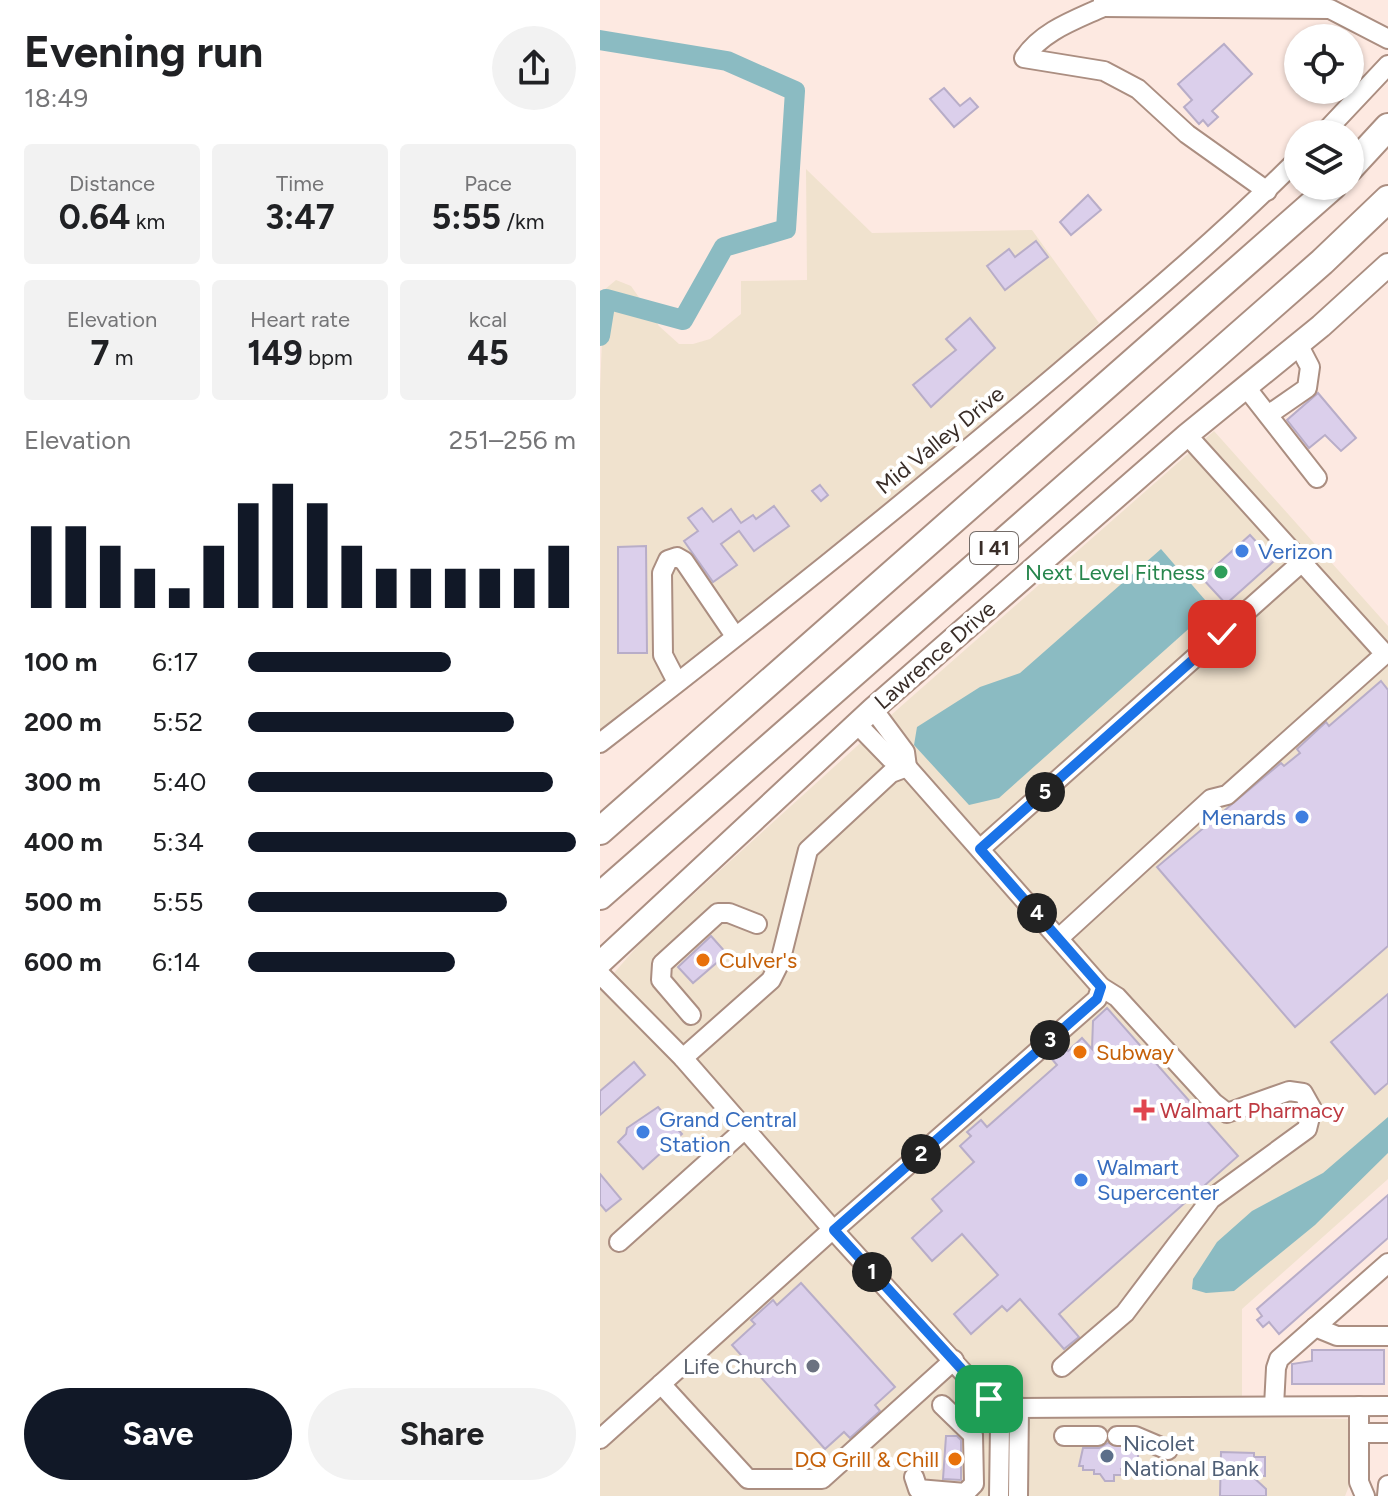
<!DOCTYPE html>
<html lang="en">
<head>
<meta charset="utf-8">
<style>
  :root { --surface:#fff; --page:#f2f2f2; --text:#202124; --muted:#757577; --accent:#111827 }
  body { margin:0; font-family:Figtree,sans-serif; background:var(--page); color:var(--text); height:100vh; display:flex; flex-direction:column; font-size:30px; white-space:nowrap }
  * { box-sizing:border-box; margin:0 }
  p { font-size:26px; color:var(--muted) }
  .icon { flex:none; width:44px; height:44px; fill:none; stroke:currentColor; stroke-width:2; stroke-linecap:round; stroke-linejoin:round }
  .map { position:relative; flex:1; overflow:hidden }
  .details { display:flex; flex-direction:column; background:var(--surface); width:600px }
  .details>* { flex:none }
  .buttons { position:absolute; left:684px; top:24px; display:grid; gap:16px }
  .buttons a { display:grid; place-items:center; width:80px; height:80px; border-radius:50%; background:var(--surface); box-shadow:0 2px 6px #0004; font-size:40px }
  .pin { position:absolute; display:grid; place-items:center; width:68px; height:68px; color:#fff; margin:-34px; border-radius:16px; box-shadow:0 4px 12px #0006 }
  .km { position:absolute; width:40px; height:40px; margin:-20px; border-radius:50%; background:#222; color:#fff; font-size:22px; line-height:40px; text-align:center }
  .round { display:grid; place-items:center; flex:none; width:84px; height:84px; border-radius:42px; background:var(--page) }
  .summary { display:flex; align-items:center; justify-content:space-between; height:136px; padding:0 24px }
  h1 { font-size:44px; font-weight:700; line-height:60px }
  .metrics { display:grid; grid-template-columns:repeat(3,1fr); gap:12px; height:136px; padding:8px 24px }
  .metrics div { display:grid; align-content:center; border-radius:8px; background:var(--page); text-align:center }
  .metrics b { font-size:34px; font-weight:700 }
  .metrics small { font-size:22px; font-weight:400 }
  .metrics p { font-size:22px }
  .chart { height:224px; padding:16px 24px }
  .chart p { display:flex; justify-content:space-between }
  .chart svg { width:100%; height:144px; margin-top:8px; stroke:var(--accent); stroke-width:6 }
  .action { display:flex; gap:16px; margin-top:auto; padding:16px 24px }
  .action a { flex:1; height:92px; border-radius:48px; background:var(--accent); color:#fff; font-size:32px; font-weight:700; line-height:92px; text-align:center }
  .action a+a { background:var(--page); color:var(--text) }
  ul { padding:0 24px; list-style:none; font-size:26px }
  li { display:grid; grid-template-columns:128px 96px 1fr; align-items:center; height:60px }
  li i { height:20px; border-radius:10px; background:var(--accent) }
  main { display:flex; flex:1; min-height:0 }
  .map>svg:first-child { display:block }
  .commercial { fill:#f0e2ce }
  .water { fill:#8bbbc2 }
  .lines { fill:none; stroke-linecap:round; stroke-linejoin:round }
  .river { stroke:#8bbbc2; stroke-width:20 }
  .building { fill:#dbcfeb; stroke:#b8adc8; stroke-width:2 }
  .minor-casing { stroke:#ab8e81; stroke-width:22 }
  .major-casing { stroke:#ab8e81; stroke-width:26 }
  .highway-casing { stroke:#ab8e81; stroke-width:30 }
  .minor { stroke:#fff; stroke-width:18 }
  .major { stroke:#fff; stroke-width:22 }
  .highway { stroke:#fff; stroke-width:26 }
  .route-casing { stroke:#fff; stroke-width:16 }
  .route { stroke:#1a73e8; stroke-width:10 }
  .shop-dot { fill:#3f7fe0; stroke:#fff; stroke-width:3 }
  .leisure-dot { fill:#2e9e5b; stroke:#fff; stroke-width:3 }
  .food-dot { fill:#e8710a; stroke:#fff; stroke-width:3 }
  .health-dot { fill:#e0444e; stroke:#fff; stroke-width:3 }
  .worship-dot { fill:#6b7280; stroke:#fff; stroke-width:3 }
  .service-dot { fill:#5c6f8a; stroke:#fff; stroke-width:3 }
  .labels { text-anchor:middle; dominant-baseline:central; stroke-width:8; stroke-linejoin:round; paint-order:stroke }
  .shield { fill:#fff; stroke:#746c68; stroke-width:2 }
  .shield-label { font-size:20px; font-weight:bold; fill:#392d28 }
  .street-label { font-size:22px; fill:#392d28; stroke:#fff }
  .shop-label { font-size:22px; fill:#366cbe; stroke:#fff; text-anchor:start }
  .leisure-label { font-size:22px; fill:#27864d; stroke:#fff; text-anchor:end }
  .food-label { font-size:22px; fill:#c56008; stroke:#fff; text-anchor:start }
  .health-label { font-size:22px; fill:#be3a42; stroke:#fff; text-anchor:start }
  .worship-label { font-size:22px; fill:#5b616d; stroke:#fff; text-anchor:end }
  .service-label { font-size:22px; fill:#4e5e75; stroke:#fff; text-anchor:start }
</style>
</head>
<body>
<main>
<section class="details">
<div class="summary"><div><h1>Evening run</h1><p>18:49</p></div><a class="round"><svg class="icon" aria-label="share" viewBox="0 0 24 24"><path d="M12 15V3M7 8l5-5 5 5M5 13v7h14v-7"/></svg></a></div>
<div class="metrics">
<div><p>Distance</p><b>0.64<small> km</small></b></div>
<div><p>Time</p><b>3:47</b></div>
<div><p>Pace</p><b>5:55<small> /km</small></b></div>
</div>
<div class="metrics">
<div><p>Elevation</p><b>7<small> m</small></b></div>
<div><p>Heart rate</p><b>149<small> bpm</small></b></div>
<div><p>kcal</p><b>45</b></div>
</div>
<div class="chart"><p><span>Elevation</span>251–256 m</p>
<svg viewBox="0 0 160 44" preserveAspectRatio="none"><path d="M5 44V19M15 44V19M25 44V25M35 44V32M45 44V38M55 44V25M65 44V12M75 44V6M85 44V12M95 44V25M105 44V32M115 44V32M125 44V32M135 44V32M145 44V32M155 44V25"/></svg>
</div>
<ul>
<li><b>100 m</b>6:17<i style="width:62%"></i></li>
<li><b>200 m</b>5:52<i style="width:81%"></i></li>
<li><b>300 m</b>5:40<i style="width:93%"></i></li>
<li><b>400 m</b>5:34<i style="width:100%"></i></li>
<li><b>500 m</b>5:55<i style="width:79%"></i></li>
<li><b>600 m</b>6:14<i style="width:63%"></i></li>
</ul>
<div class="action"><a>Save</a><a>Share</a></div>
</section>
<div class="map">
<svg width="788" height="1496" viewBox="0 0 788 1496">
  <rect width="100%" height="100%" fill="#fde9e1"/>
  <g class="commercial">
    <path d="M206,169L272,233L432,230L499,323L422,393L0,733V390L4,290L16,280L31,286L59,326L79,344H93L110,339L141,314V281L207,280Z"/>
    <path d="M614,431L788,626V1179L642,1309V1417L748,1419L751,1424L753,1476L745,1496H0V989L42,941L299,708Z"/>
  </g>
  <g class="water">
    <path d="M561,549L612,608L399,798L369,805L314,745L317,727L380,687L420,673Z"/>
    <path d="M788,1117V1153L715,1225L634,1291L606,1293L592,1289L593,1279L617,1242L652,1211L723,1173Z"/>
  </g>
  <g class="lines">
    <path class="river" d="M0,40L127,61L195,91L186,229L124,247L83,320L6,299L0,336"/>
  </g>
  <g class="building">
    <path d="M624,44L652,74L612,111L618,117L608,126L603,120L599,124L584,107L592,100L578,84Z"/>
    <path d="M344,88L360,106L370,98L378,107L354,127L330,99Z"/>
    <path d="M488,195L501,210L471,235L460,222Z"/>
    <path d="M436,241L448,257L405,290L387,266L409,249L415,257Z"/>
    <path d="M370,318L395,348L331,407L313,385L356,350L346,339Z"/>
    <path d="M718,393L756,438L741,451L725,435L709,448L687,420Z"/>
    <path d="M220,485L228,495L221,501L212,491Z"/>
    <path d="M174,506L189,526L154,551L139,531L121,544L137,565L113,582L84,541L98,531L88,518L102,508L113,522L131,509L141,523L153,515L156,519Z"/>
    <path d="M650,535L674,561L626,604L602,578Z"/>
    <path d="M46,546L47,653H18V547Z"/>
    <path d="M781,681L788,690V946L695,1027L557,867L681,763L684,766L700,753L697,749L726,722L729,726Z"/>
    <path d="M111,936L127,954L93,983L78,967Z"/>
    <path d="M788,994V1083L775,1094L731,1042Z"/>
    <path d="M507,1008L638,1156L459,1314L479,1337L464,1349L420,1299L407,1311L402,1306L371,1334L354,1314L398,1275L362,1234L332,1261L312,1238L342,1211L332,1199L374,1162L360,1146L371,1136L367,1132L381,1120L387,1127L457,1065L451,1058L464,1047L468,1051L482,1038L492,1049L493,1021Z"/>
    <path d="M34,1062L45,1075L0,1115V1091Z"/>
    <path d="M58,1107L82,1134L43,1169L18,1142L26,1134L27,1128Z"/>
    <path d="M0,1174L21,1199L6,1211L0,1204Z"/>
    <path d="M788,1195V1238L679,1334L669,1322L663,1327L657,1320L662,1316L657,1309Z"/>
    <path d="M201,1283L295,1387L275,1405L280,1411L250,1438L244,1432L225,1449L132,1345L155,1324L151,1320L173,1300L177,1305Z"/>
    <path d="M712,1350H784V1384H692V1364L712,1361Z"/>
    <path d="M346,1436H357L361,1440V1480L343,1479Z"/>
    <path d="M508,1443L538,1450V1469H521L522,1475H514V1481H505L500,1474H494V1470H483V1466H479L483,1448H499Z"/>
    <path d="M621,1452L654,1453V1457H665V1476H652L666,1489V1496H620Z"/>
  </g>
  <g class="lines">
    <g class="minor-casing">
      <g id="minor">
        <path d="M503,0V7L730,9L788,39"/>
        <path d="M503,7C475,20 442,31 424,58L504,71L538,89L587,134L667,191"/>
        <path d="M723,134L788,65"/>
        <path d="M645,386L717,478"/>
        <path d="M668,415L707,388L710,367L698,344"/>
        <path d="M77,682L63,655L62,573L68,560L77,557L84,561L135,636"/>
        <path d="M273,709L305,752L307,767"/>
        <path d="M0,743C145,631 290,515 430,397C521,320 614,243 698,159"/>
        <path d="M380,849L702,562"/>
        <path d="M459,938L611,799L627,795L785,654L587,435"/>
        <path d="M0,974L83,1058L227,1223L392,1404L400,1426L399,1496"/>
        <path d="M91,1015L61,980L62,964L118,913H129L157,924"/>
        <path d="M83,1058L171,980L180,962L208,850L291,773L307,767"/>
        <path d="M234,1230L497,999L501,987L307,767L290,758L257,724"/>
        <path d="M19,1242L145,1129"/>
        <path d="M715,1327L737,1336H788"/>
        <path d="M462,1367L525,1313L611,1199L707,1129L712,1109L703,1093L689,1091L627,1113L614,1103L517,997L501,987"/>
        <path d="M61,1384L148,1479H222L354,1360"/>
        <path d="M674,1406L676,1368L679,1359L788,1263"/>
        <path d="M759,1406V1482L765,1496"/>
        <path d="M395,1408L788,1406"/>
        <path d="M759,1433H788"/>
        <path d="M464,1436H498"/>
        <path d="M517,1436H535L568,1450"/>
        <path d="M0,1439L233,1229"/>
        <path d="M314,1477L318,1489L365,1493L374,1484L373,1435L342,1405"/>
        <path d="M418,1496L419,1407"/>
        <path d="M787,1496L788,1485"/>
      </g>
    </g>
    <g class="major-casing">
      <path id="major" d="M0,963L273,709L587,435L721,326L788,265"/>
    </g>
    <g class="highway-casing">
      <g id="highway">
        <path d="M750,168L788,127"/>
        <path d="M0,831L733,186"/>
        <path d="M0,896L722,262L788,199"/>
      </g>
    </g>
    <use href="#minor" class="minor"/>
    <use href="#major" class="major"/>
    <use href="#highway" class="highway"/>
  </g>
  <g class="lines">
    <g class="route-casing">
      <path id="route" d="M389,1399L234,1230L497,999L501,987L380,849L622,634"/>
    </g>
    <use href="#route" class="route"/>
  </g>
  <g class="shop-dot">
    <circle cx="642" cy="551" r="8"/>
    <circle cx="702" cy="817" r="8"/>
    <circle cx="43" cy="1132" r="8"/>
    <circle cx="481" cy="1180" r="8"/>
  </g>
  <circle class="leisure-dot" cx="621" cy="572" r="8"/>
  <g class="food-dot">
    <circle cx="103" cy="960" r="8"/>
    <circle cx="480" cy="1052" r="8"/>
    <circle cx="355" cy="1459" r="8"/>
  </g>
  <path class="health-dot" d="M540 1098h8v8h8v8h-8v8h-8v-8h-8v-8h8z"/>
  <circle class="worship-dot" cx="213" cy="1366" r="8"/>
  <circle class="service-dot" cx="507" cy="1456" r="8"/>
  <g class="labels">
    <rect class="shield" x="370" y="532" width="48" height="32" rx="6"/>
    <g class="shield-label">
      <text x="394" y="548">I 41</text>
    </g>
    <g class="street-label">
      <text transform="translate(340 440) rotate(-39)">Mid Valley Drive</text>
      <text transform="translate(335 655) rotate(-41)">Lawrence Drive</text>
    </g>
    <g class="shop-label">
      <text x="658" y="551">Verizon</text>
      <text x="686" y="817" text-anchor="end">Menards</text>
      <text x="59" y="1119">Grand Central<tspan x="59" dy="25">Station</tspan></text>
      <text x="497" y="1167">Walmart<tspan x="497" dy="25">Supercenter</tspan></text>
    </g>
    <g class="leisure-label">
      <text x="605" y="572">Next Level Fitness</text>
    </g>
    <g class="food-label">
      <text x="119" y="960">Culver's</text>
      <text x="496" y="1052">Subway</text>
      <text x="339" y="1459" text-anchor="end">DQ Grill &amp; Chill</text>
    </g>
    <g class="health-label">
      <text x="560" y="1110">Walmart Pharmacy</text>
    </g>
    <g class="worship-label">
      <text x="197" y="1366">Life Church</text>
    </g>
    <g class="service-label">
      <text x="523" y="1443">Nicolet<tspan x="523" dy="25">National Bank</tspan></text>
    </g>
  </g>
</svg>
<div class="buttons">
<a><svg class="icon" aria-label="locate" viewBox="0 0 24 24"><circle cx="12" cy="12" r="6"/><path d="M12 2v4M12 18v4M2 12h4M18 12h4"/></svg></a>
<a><svg class="icon" aria-label="layers" viewBox="0 0 24 24"><path d="M12 4l9 5-9 5-9-5zM3 14l9 5 9-5"/></svg></a>
</div>
<div class="pin" style="left:389px;top:1399px;background:#1e9e55"><svg class="icon" aria-label="arrive" viewBox="0 0 24 24"><path d="M6 21V4h12l-3 4 3 4H6"/></svg></div>
<div class="pin" style="left:622px;top:634px;background:#d93025"><svg class="icon" aria-label="check" viewBox="0 0 24 24"><path d="M5 12l5 5 9-10"/></svg></div>
<b class="km" style="left:272px;top:1272px">1</b>
<b class="km" style="left:321px;top:1154px">2</b>
<b class="km" style="left:450px;top:1040px">3</b>
<b class="km" style="left:437px;top:913px">4</b>
<b class="km" style="left:445px;top:792px">5</b>
</div>
</main>
</body>
</html>
